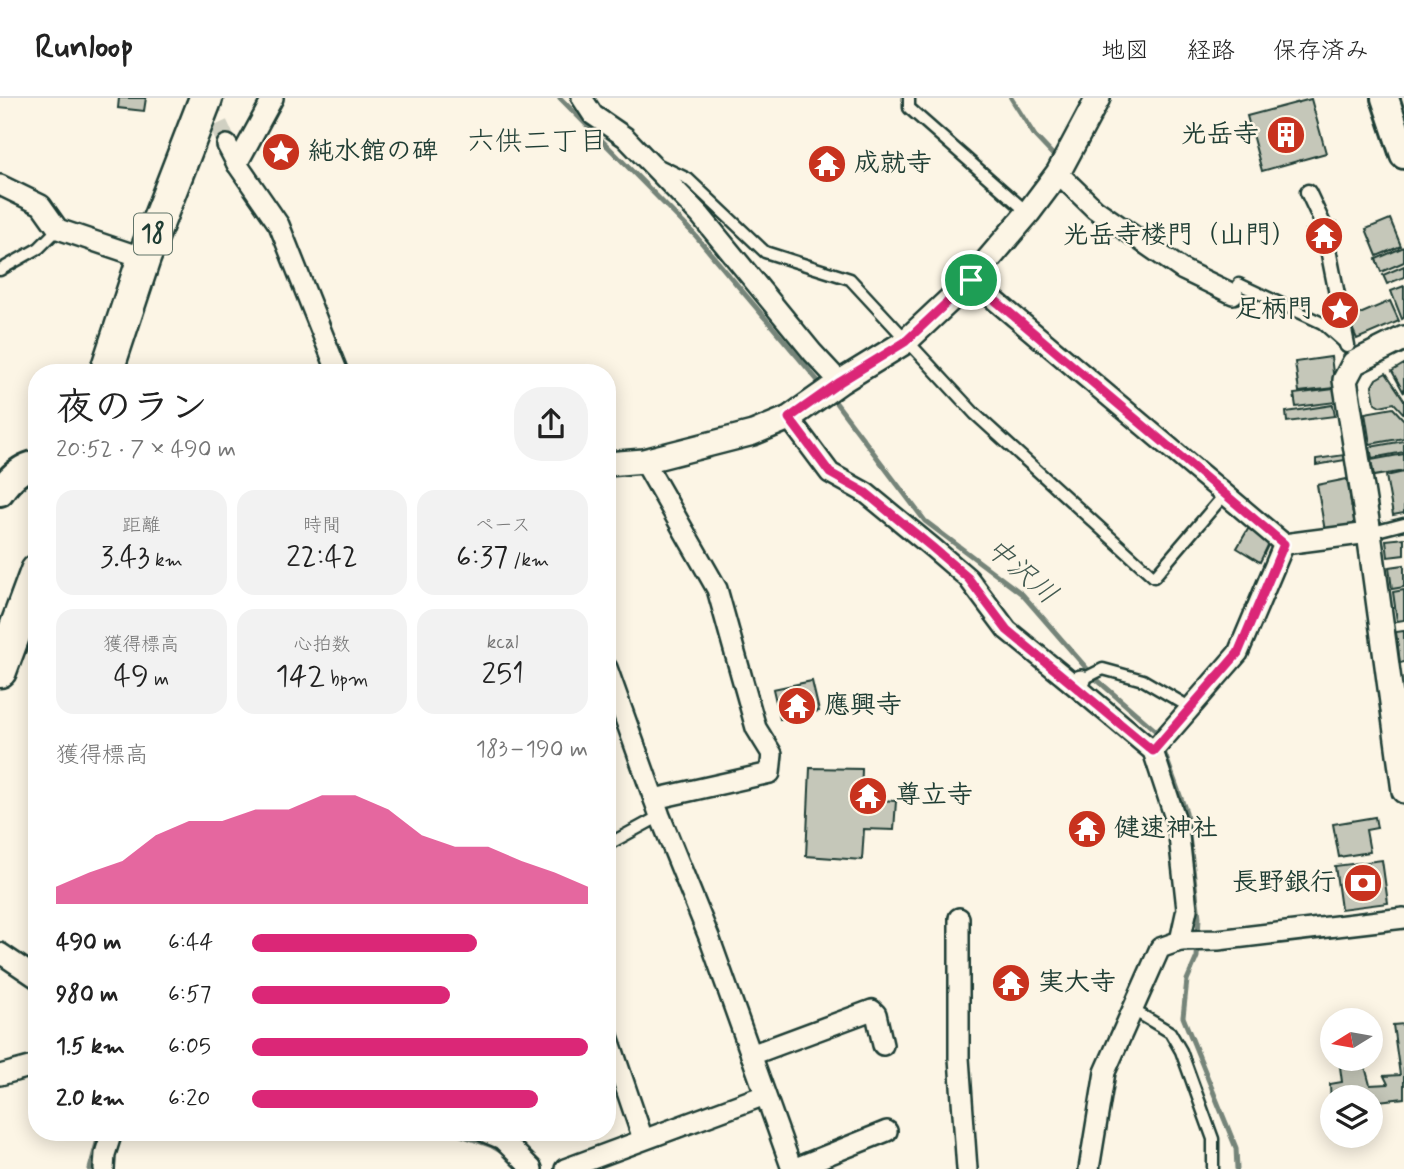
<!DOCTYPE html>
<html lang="ja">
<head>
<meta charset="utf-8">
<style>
  :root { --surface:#fff; --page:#f2f2f2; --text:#222; --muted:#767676; --line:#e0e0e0; --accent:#db2777 }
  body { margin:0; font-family:Mynerve,"Klee One",sans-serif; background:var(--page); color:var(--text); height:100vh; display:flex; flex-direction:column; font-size:26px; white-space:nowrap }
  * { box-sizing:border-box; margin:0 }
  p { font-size:23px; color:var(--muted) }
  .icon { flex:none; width:38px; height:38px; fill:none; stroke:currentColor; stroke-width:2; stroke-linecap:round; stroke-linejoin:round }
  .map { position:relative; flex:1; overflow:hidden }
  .side { position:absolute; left:28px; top:266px; width:588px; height:777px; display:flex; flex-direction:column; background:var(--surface); border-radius:28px; box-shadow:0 4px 18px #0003 }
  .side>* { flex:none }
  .needle { width:46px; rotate:259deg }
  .controls { position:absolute; left:1320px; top:910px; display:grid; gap:14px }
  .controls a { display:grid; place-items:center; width:63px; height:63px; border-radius:50%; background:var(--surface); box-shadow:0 4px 18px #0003; font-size:35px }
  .pin { position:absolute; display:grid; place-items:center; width:60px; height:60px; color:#fff; margin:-30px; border:4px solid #fff; border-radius:50%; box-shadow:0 2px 7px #0007 }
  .round { display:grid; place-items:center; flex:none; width:74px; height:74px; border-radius:28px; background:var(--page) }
  .headline { display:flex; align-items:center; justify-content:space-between; height:119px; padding:0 28px }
  h1 { font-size:38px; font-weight:600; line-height:52px }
  .stats { display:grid; grid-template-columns:repeat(3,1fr); gap:10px; height:119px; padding:7px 28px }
  .stats div { display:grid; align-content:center; border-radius:18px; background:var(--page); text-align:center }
  .stats b { font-size:30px; font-weight:600 }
  .stats small { font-size:19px; font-weight:400 }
  .stats p { font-size:19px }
  .chart { height:196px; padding:14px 28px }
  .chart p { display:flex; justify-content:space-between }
  .chart svg { width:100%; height:126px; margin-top:7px; fill:var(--accent); opacity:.7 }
  ul { padding:0 28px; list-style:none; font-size:23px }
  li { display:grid; grid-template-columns:112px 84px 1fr; align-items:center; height:52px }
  li i { height:18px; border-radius:9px; background:var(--accent) }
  header { display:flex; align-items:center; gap:42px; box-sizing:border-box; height:98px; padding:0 35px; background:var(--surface); border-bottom:2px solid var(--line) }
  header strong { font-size:33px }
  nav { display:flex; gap:38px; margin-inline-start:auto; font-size:24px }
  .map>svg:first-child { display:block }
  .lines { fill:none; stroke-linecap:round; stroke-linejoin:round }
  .stream { stroke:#758479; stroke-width:5 }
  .building { fill:#c5c7b9; stroke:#1f3d34; stroke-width:2 }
  .minor-tunnel { stroke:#d0d0c2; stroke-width:19; stroke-dasharray:19 10; stroke-linecap:butt }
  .service-casing { stroke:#1f3d34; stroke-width:15 }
  .pedestrian-casing { stroke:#1f3d34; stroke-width:19 }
  .minor-casing { stroke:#1f3d34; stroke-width:24 }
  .tertiary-casing { stroke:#1f3d34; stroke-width:28 }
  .secondary-casing { stroke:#1f3d34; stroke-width:32 }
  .trunk-casing { stroke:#1f3d34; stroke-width:37 }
  .service { stroke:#fcf5e5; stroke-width:10 }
  .pedestrian { stroke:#fcf5e5; stroke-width:14 }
  .minor { stroke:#fcf5e5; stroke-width:19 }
  .tertiary { stroke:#fcf5e5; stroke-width:23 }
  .secondary { stroke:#fcf5e5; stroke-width:26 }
  .trunk { stroke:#fcf5e5; stroke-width:32 }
  .route-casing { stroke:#fff; stroke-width:14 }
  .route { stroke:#db2777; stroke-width:9 }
  .labels { text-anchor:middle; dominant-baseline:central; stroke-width:5; stroke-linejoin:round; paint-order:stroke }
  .shield { fill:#fcf5e5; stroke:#617469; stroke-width:2 }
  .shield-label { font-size:24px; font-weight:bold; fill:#1f3d34 }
  .poi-label { font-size:26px; font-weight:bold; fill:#1f3d34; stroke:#fcf5e5; text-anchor:start }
  .neighbourhood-label { font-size:28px; fill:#1f3d34; stroke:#fcf5e5 }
  .water-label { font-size:28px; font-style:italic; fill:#435a51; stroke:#fcf5e5 }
</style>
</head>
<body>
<header>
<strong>Runloop</strong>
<nav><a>地図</a><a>経路</a><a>保存済み</a></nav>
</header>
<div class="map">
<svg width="1404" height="1071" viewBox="0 0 1404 1071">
  <rect width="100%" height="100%" fill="#fcf5e5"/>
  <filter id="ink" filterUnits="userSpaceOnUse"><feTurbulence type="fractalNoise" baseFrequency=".0143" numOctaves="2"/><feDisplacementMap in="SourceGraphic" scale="14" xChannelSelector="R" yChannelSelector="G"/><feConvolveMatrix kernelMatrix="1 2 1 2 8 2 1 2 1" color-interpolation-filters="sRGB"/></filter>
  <g filter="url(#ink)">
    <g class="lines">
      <g class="stream">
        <path d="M560,0L695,137L824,290"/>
        <path d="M1011,0L1035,38L1053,57"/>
        <path d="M830,297L925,423L1022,496L1095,580L1156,633L1158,639"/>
        <path d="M1162,648L1186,714L1199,819L1197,859L1187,882L1183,919L1236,1050L1237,1071"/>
        <path d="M452,1034L492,1048L504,1055"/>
        <path d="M90,1071L100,1034"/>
      </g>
    </g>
    <g class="building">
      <path d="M119,0H146L144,13L118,10Z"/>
      <path d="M1311,1L1326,55L1262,73L1247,18Z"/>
      <path d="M1390,121L1401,148L1377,158L1366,131Z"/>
      <path d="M1337,124L1341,145L1312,151L1306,132Z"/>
      <path d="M1404,149V164L1381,174L1376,161Z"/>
      <path d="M1404,168V179L1387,186L1383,177Z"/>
      <path d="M1404,188V220L1402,221L1391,193Z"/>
      <path d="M1390,203L1399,223L1357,241L1348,221Z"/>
      <path d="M1331,259L1335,290L1299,294L1295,264Z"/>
      <path d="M1404,266V295L1392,273Z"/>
      <path d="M1386,275L1404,302V316L1394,305L1380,308L1375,305L1372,288L1376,281Z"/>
      <path d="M1334,291L1336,304L1296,309L1294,296Z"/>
      <path d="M1333,307L1335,318L1287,324L1286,314Z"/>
      <path d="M1393,310L1404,322V340L1370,346L1365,315Z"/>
      <path d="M1404,343V354L1372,360L1370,349Z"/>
      <path d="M1404,356V373L1374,378L1371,362Z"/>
      <path d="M1344,357L1345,362L1316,367V361Z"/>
      <path d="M1404,374V415L1393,417L1386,378Z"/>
      <path d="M1347,381L1355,428L1325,433L1317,387Z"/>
      <path d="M1251,426L1273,437L1260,464L1237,450Z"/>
      <path d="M1404,440V457L1388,459L1386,442Z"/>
      <path d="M1404,467V489L1392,491L1389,469Z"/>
      <path d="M1404,492V522L1397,523L1393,494Z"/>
      <path d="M1404,533V564L1400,565L1396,534Z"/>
      <path d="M812,583L819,613L780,621L773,591Z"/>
      <path d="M810,670L862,671L861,701L896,703L894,732L864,731L862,762L806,758Z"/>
      <path d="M1375,719L1377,730L1366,732L1370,754L1339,759L1333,726Z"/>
      <path d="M1382,762L1388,805L1341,811L1335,768Z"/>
      <path d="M1404,926V1000L1370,1004V999H1332L1331,1009L1330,986L1342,984L1339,961H1363L1370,987L1388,986L1384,978L1400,977L1393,927Z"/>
    </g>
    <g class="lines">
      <path class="minor-tunnel" d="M206,0L235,62"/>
      <g class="service-casing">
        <g id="service">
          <path d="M909,0V10L1027,114"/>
          <path d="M659,67L688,81L765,154L850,181L975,316L1154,479L1225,396"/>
          <path d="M0,172L39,150L58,131"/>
          <path d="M1233,196L1239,186L1322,225L1348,248"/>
          <path d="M1369,435L1404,426"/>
          <path d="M1081,582L1103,571L1143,582L1191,610"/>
          <path d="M607,747L660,718"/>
          <path d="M1133,912L1170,934L1181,953L1213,1041V1071"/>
        </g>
      </g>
      <g class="pedestrian-casing">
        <path id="pedestrian" d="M1308,94L1323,126L1347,247"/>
      </g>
      <g class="minor-casing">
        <g id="minor">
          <path d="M582,0L593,17L625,39L700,117L813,255L840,284"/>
          <path d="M227,47L237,66L279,127L338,275"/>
          <path d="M237,66L273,0"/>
          <path d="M1058,75L1095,111L1183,172L1233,196"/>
          <path d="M0,87L41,107L58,131L144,160"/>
          <path d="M971,182L1284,446L1369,435"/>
          <path d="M789,320L830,375L866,395L933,450L968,480L1007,532L1072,585L1081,582"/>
          <path d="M644,363L717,491L756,630L772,656L770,675L654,701"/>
          <path d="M607,570L660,718L709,839L792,1071"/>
          <path d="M1072,585L1153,653L1178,729L1187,811L1180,843"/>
          <path d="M1153,653L1238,555L1284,446"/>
          <path d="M959,820V960L967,1071"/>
          <path d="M0,855L37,880"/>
          <path d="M607,935L643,1041"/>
          <path d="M751,957L872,912L876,916L883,947"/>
          <path d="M0,977L37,967"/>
          <path d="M485,1034L502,1041L532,1071"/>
          <path d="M104,1071L105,1056L112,1034"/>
          <path d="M565,1071L765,997"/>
          <path d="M793,1071L887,1033"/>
          <path d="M1089,1071L1105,974L1160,850L1180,843L1218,842L1404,820"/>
        </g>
      </g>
      <g class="tertiary-casing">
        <g id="tertiary">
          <path d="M1404,240L1354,265L1345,282L1369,435L1404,693"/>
          <path d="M607,366L644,363L753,335L789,320L840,284L905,244L971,182L1028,115L1058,75L1098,0"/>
        </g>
      </g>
      <g class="secondary-casing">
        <g id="secondary">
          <path d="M1385,0L1404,57"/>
          <path d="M0,394C9,381 21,369 37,366"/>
        </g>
      </g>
      <g class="trunk-casing">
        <g id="trunk">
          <path d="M106,275L144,160L206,0"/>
          <path d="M0,573L37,473"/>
        </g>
      </g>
      <use href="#service" class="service"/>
      <use href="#pedestrian" class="pedestrian"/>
      <use href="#minor" class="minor"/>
      <use href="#tertiary" class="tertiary"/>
      <use href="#secondary" class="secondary"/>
      <use href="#trunk" class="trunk"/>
    </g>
  </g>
  <g class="lines" filter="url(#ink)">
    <g class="route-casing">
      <path id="route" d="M971,182L1284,446L1238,555L1153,653L1007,532L968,480L933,450L866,395L830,375L789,320L840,284L905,244Z"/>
    </g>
    <use href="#route" class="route"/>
  </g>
  <defs>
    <g id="building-disc" transform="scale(2.0125)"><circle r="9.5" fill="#c8321e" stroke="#fcf5e5"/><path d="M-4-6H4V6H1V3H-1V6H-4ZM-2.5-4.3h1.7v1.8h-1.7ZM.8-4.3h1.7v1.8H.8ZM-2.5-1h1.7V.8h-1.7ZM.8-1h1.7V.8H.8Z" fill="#fff"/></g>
    <g id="sight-disc" transform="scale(2.0125)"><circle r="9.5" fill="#c8321e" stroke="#fcf5e5"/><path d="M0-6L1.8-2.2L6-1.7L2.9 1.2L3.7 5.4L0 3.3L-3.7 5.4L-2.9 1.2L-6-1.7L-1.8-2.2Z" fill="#fff"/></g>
    <g id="temple-disc" transform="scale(2.0125)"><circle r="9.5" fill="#c8321e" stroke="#fcf5e5"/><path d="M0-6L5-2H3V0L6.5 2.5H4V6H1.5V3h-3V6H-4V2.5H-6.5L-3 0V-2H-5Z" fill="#fff"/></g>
    <g id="bank-disc" transform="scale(2.0125)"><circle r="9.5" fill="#c8321e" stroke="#fcf5e5"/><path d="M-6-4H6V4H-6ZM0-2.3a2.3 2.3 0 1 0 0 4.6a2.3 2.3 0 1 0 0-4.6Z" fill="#fff"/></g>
  </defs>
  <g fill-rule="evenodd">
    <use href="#building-disc" x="1286" y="37"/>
    <use href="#sight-disc" x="281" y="54"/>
    <use href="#temple-disc" x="827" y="66"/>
    <use href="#temple-disc" x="1324" y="138"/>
    <use href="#sight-disc" x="1340" y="212"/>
    <use href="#temple-disc" x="797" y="608"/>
    <use href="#temple-disc" x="868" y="698"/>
    <use href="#temple-disc" x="1087" y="731"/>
    <use href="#bank-disc" x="1363" y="785"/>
    <use href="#temple-disc" x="1011" y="885"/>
  </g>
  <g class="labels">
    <rect class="shield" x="134" y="115.5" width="38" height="41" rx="5"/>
    <g class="shield-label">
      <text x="153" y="136">18</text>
    </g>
    <g class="poi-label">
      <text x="1259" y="37" text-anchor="end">光岳寺</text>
      <text x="308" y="54">純水館の碑</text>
      <text x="854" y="66">成就寺</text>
      <text x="1297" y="138" text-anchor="end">光岳寺楼門（山門）</text>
      <text x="1313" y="212" text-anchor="end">足柄門</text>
      <text x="824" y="608">應興寺</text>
      <text x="895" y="698">尊立寺</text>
      <text x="1114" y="731">健速神社</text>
      <text x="1336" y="785" text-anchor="end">長野銀行</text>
      <text x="1038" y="885">実大寺</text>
    </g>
    <g class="neighbourhood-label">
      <text x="537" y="44">六供二丁目</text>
    </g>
    <g class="water-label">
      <text transform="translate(1021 474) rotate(41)">中沢川</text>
    </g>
  </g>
</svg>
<div class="controls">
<a><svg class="needle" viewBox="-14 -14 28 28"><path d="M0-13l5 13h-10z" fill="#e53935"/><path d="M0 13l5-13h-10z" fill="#767676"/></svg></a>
<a><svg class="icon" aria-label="layers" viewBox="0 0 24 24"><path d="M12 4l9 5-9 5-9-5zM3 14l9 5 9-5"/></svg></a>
</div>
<div class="pin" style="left:971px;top:182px;background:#1e9e55"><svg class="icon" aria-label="arrive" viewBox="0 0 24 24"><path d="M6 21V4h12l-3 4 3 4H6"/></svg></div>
<section class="side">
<div class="headline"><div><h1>夜のラン</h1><p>20:52 · 7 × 490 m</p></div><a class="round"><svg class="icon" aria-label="share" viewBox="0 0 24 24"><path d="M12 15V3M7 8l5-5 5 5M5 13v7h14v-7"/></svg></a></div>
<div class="stats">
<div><p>距離</p><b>3.43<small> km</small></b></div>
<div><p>時間</p><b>22:42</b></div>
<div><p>ペース</p><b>6:37<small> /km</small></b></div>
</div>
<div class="stats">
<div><p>獲得標高</p><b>49<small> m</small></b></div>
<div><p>心拍数</p><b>142<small> bpm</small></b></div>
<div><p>kcal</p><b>251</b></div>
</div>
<div class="chart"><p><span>獲得標高</span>183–190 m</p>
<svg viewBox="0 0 160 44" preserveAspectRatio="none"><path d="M0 44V38L10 33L20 29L30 20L40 15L50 15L60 11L70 11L80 6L90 6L100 11L110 20L120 24L130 24L140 29L150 33L160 38V44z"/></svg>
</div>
<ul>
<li><b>490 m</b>6:44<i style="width:67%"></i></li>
<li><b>980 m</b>6:57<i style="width:59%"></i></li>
<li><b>1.5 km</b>6:05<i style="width:100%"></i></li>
<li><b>2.0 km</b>6:20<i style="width:85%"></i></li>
</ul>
</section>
</div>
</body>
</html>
